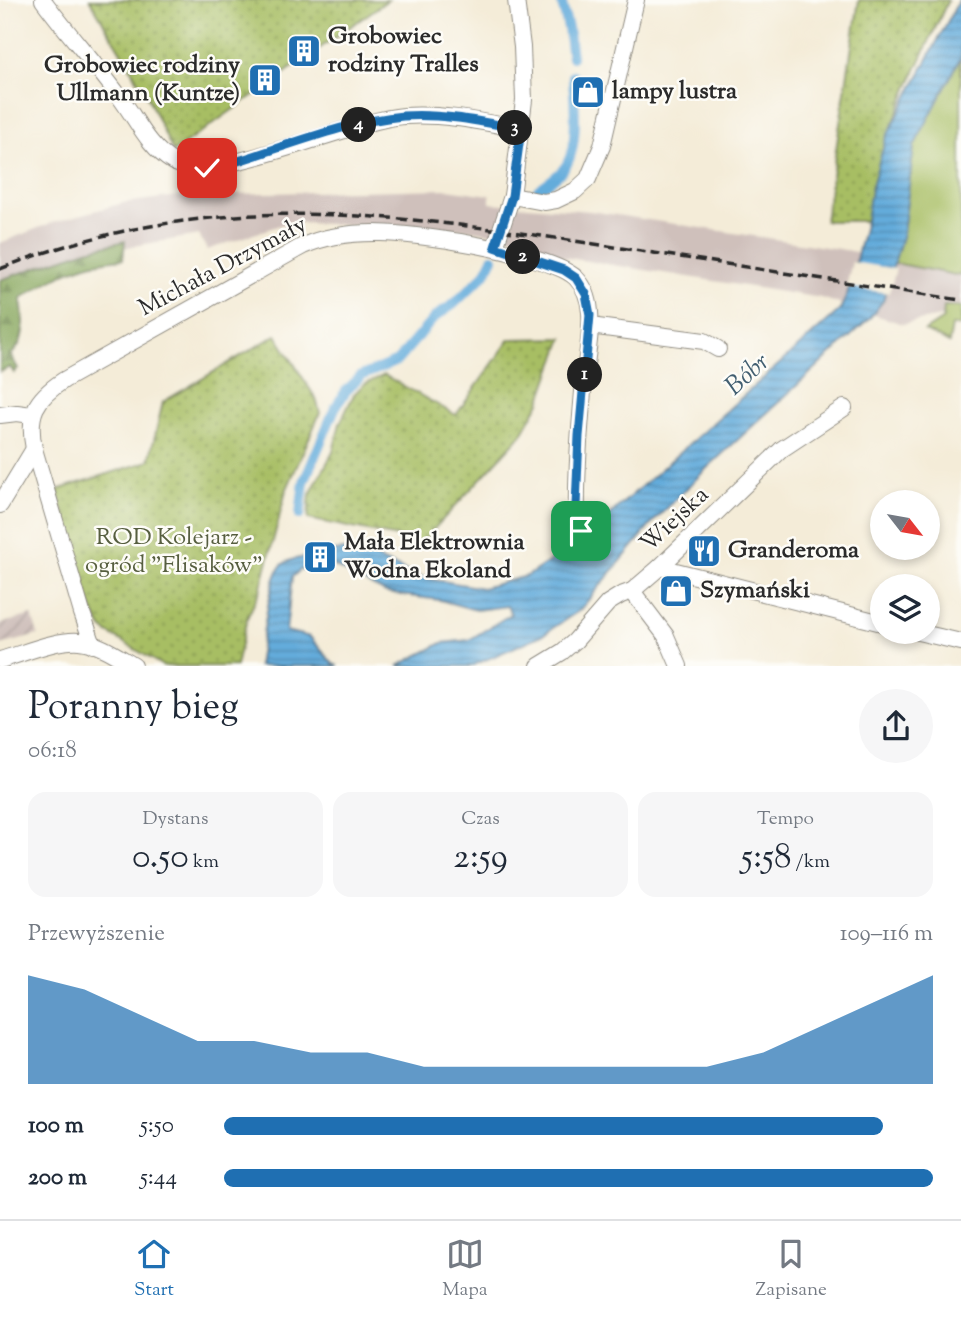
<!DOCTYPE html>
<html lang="pl">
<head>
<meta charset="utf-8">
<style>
  :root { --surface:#fff; --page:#f6f6f7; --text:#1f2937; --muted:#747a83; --line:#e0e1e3; --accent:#1f6fb2 }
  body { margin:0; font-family:"Sorts Mill Goudy",serif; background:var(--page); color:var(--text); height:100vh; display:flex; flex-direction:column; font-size:26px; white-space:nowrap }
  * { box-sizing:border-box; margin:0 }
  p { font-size:23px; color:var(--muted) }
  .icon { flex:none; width:38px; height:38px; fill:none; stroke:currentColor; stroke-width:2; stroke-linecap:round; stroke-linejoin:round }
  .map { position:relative; height:666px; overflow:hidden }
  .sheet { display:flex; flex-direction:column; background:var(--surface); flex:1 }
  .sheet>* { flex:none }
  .needle { width:46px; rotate:121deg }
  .fabs { position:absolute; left:870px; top:490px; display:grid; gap:14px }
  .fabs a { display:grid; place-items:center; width:70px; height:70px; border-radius:50%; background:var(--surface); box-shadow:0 4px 10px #0003; font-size:35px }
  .pin { position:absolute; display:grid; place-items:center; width:60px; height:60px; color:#fff; margin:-30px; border-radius:14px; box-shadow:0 4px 10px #0006 }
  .km { position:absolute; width:35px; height:35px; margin:-18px; border-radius:50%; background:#222; color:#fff; font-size:19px; line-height:35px; text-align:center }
  .round { display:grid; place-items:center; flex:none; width:74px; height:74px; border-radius:37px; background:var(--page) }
  .head { display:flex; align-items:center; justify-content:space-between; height:119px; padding:0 28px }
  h1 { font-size:38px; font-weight:600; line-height:52px }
  .stats { display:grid; grid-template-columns:repeat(3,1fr); gap:10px; height:119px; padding:7px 28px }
  .stats div { display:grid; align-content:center; border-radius:18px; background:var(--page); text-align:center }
  .stats b { font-size:35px; font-weight:600 }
  .stats small { font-size:19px; font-weight:400 }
  .stats p { font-size:19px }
  .chart { height:196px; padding:14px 28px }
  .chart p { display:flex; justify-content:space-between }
  .chart svg { width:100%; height:126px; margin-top:7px; fill:var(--accent); opacity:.7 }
  ul { padding:0 28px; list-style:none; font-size:23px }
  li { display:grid; grid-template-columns:112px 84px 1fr; align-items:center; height:52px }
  li i { height:18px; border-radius:9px; background:var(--accent) }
  .tabs { display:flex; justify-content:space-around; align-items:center; height:98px; border-top:2px solid var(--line); background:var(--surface); font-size:19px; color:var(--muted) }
  .tabs a { display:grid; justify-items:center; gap:4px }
  .tabs .current { color:var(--accent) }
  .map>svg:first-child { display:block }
  .industrial { fill:url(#industrial-furrows) }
  .railway { fill:#cfc0bb }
  .grass { fill:#a7be64; stroke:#697448; stroke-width:2 }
  .forest { fill:url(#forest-firs); stroke:#586842; stroke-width:2 }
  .park { fill:url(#park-dots); stroke:#697448; stroke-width:2 }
  .water { fill:url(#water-rules); stroke:#486c83; stroke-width:2 }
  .pier { fill:#f4ecd8 }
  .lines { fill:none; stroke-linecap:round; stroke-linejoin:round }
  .canal { stroke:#64acdb; stroke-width:10 }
  .minor-casing { stroke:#908c82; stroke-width:18 }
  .minor { stroke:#fff; stroke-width:16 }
  .rail { stroke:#2b2b2b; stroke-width:3.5; stroke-dasharray:10 5; stroke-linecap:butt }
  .route-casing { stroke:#fff; stroke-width:14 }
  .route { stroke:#1f6fb2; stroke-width:9 }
  .labels { text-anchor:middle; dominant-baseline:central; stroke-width:5; stroke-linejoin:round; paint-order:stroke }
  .poi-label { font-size:24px; font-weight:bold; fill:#2b2b2b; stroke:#fdfcf7; text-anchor:start }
  .street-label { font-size:24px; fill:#2b2b2b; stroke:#fdfcf7 }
  .park-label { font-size:24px; fill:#565e3f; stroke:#fdfcf7 }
  .water-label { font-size:26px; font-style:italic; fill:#425f71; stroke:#fdfcf7 }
</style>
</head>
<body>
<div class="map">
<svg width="961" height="666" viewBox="0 0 961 666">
  <defs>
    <pattern id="industrial-furrows" width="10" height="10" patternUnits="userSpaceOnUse" patternTransform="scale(1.75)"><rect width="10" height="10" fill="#cfc0bb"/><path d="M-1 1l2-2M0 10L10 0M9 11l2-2" fill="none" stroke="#b2a5a1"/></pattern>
    <pattern id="forest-firs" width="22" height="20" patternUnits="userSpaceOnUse" patternTransform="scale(1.75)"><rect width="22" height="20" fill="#85a55a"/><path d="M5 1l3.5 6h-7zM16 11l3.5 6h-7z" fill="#6d874b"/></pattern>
    <pattern id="park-dots" width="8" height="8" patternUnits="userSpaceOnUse" patternTransform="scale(1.75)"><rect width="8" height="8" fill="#a7be64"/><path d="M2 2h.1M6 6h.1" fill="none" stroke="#889b53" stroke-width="1.8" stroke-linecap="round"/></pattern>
    <pattern id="water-rules" width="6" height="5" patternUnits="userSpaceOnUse" patternTransform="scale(1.75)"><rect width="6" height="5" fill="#64acdb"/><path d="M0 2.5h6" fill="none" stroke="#538cb2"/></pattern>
  </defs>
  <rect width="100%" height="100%" fill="#fdfcf7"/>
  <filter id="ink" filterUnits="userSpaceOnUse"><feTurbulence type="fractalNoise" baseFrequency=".0143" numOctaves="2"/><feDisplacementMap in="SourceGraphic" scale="14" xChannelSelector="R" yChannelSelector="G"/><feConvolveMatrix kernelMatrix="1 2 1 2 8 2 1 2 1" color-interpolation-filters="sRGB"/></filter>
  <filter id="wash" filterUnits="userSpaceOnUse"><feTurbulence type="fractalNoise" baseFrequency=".00686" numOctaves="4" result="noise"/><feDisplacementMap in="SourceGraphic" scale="28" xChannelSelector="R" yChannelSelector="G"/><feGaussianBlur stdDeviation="1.57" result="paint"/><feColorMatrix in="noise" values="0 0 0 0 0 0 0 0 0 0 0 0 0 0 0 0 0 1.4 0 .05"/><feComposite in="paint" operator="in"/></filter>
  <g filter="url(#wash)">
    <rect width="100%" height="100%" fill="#f4ecd8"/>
    <path class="industrial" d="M32,615L38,635L0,645V624Z"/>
    <path class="railway" d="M447,189L490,195V203L590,211L839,249L945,268L961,262V319L946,316L903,324L821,298L512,249L514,237L457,228L452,230L289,222L207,250L199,235L110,250L0,301V243L51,223L123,203L186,195Z"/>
    <g class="grass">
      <path d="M961,57V276L894,263L903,233L914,146Z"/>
      <path d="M944,306L961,307V325L952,326L949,343L925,331L943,319Z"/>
    </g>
    <path class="forest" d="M125,241L123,259C78,262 58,276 21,298C23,320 28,339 11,355L18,369L14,373L10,367L0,372V280L87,250Z"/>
    <g class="park">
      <path d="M90,0H388L173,152L147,96Z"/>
      <path d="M859,0H948C916,72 878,142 866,221H825Z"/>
      <path d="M276,335L316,399L320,413L286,491L260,591L247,618L236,666H163L108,633L102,628L93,612L57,490L149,461L163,402Z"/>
      <path d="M563,338L540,402L522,434L422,542L308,519L310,494L333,452L340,423L354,394L363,385L384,375L456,415L510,339Z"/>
    </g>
    <g class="water">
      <path d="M959,0H961V57L914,146L903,233L883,301L868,320L707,468L654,521L580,610L542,635L472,666H398L442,643L469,640L511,614L507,606L476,610L440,600L386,593L328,563L327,552L344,550L369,555L420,577L482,588L527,576L579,542L840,310L847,295L866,221L871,189L886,138Z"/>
      <path d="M313,556L315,566L300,570L292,577L286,631L310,637L333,664L338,666H258C261,648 270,575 282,565C290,558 303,558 313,556Z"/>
    </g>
    <path class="pier" d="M852,262L896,269L889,293L846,287Z"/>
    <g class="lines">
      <g class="canal">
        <path d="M561,0L568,28L572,57"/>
        <path d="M538,190C548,182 560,176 567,164C579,142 574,100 573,75"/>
        <path d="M300,515L304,482L335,408L346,391L361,376L397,361L435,317L454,304L485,274L493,258"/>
      </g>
    </g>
  </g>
  <g filter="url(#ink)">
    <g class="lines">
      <g class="minor-casing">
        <g id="minor">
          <path d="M43,0C67,33 95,63 119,96C136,118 148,147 173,162C212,185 350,120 404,116C443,113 483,122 521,129"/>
          <path d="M512,196L544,202L556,200L575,191L588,179L602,146L636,0"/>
          <path d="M495,247L512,196L524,100L522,47L516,0"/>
          <path d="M590,326L704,341L718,349"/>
          <path d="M0,415L17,413L32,415"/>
          <path d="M0,505L34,449"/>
          <path d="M660,567L882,623"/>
          <path d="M632,591L666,636L679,666"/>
          <path d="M918,632L961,642"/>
          <path d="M93,645L82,613L34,449C27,414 35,399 64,380L303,246C351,225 409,234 460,242C485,246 559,261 576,278C585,287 589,299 590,312C592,334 586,358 584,380C580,426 576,472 577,519L581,531"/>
          <path d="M0,660C22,654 57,639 79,641C99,643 117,656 134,666"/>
          <path d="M539,666L562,652L575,641L608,603L621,595L632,591L660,567L782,449L844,408"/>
        </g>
      </g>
      <use href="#minor" class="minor"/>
      <path class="rail" d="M0,269C210,184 405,215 621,248C734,265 848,283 961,300"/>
    </g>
  </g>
  <g class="lines" filter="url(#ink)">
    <g class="route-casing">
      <path id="route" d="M207,168L222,166C277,150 346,121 403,116C442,113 483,122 521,129L512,196L495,247L564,270L576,278L586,294L590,315L579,436L576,506L577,519L581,531"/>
    </g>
    <use href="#route" class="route"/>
  </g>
  <defs>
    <g id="building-square" transform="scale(1.75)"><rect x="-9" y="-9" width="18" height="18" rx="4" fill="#1f6fb2" stroke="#fdfcf7"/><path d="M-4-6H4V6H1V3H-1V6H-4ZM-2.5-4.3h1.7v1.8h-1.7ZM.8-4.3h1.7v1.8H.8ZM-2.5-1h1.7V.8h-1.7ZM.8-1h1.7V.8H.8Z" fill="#fff"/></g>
    <g id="shop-square" transform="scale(1.75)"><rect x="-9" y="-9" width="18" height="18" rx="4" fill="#1f6fb2" stroke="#fdfcf7"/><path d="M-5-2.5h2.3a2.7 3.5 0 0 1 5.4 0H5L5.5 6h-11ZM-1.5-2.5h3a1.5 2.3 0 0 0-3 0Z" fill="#fff"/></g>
    <g id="restaurant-square" transform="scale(1.75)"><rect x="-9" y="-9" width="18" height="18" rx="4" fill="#1f6fb2" stroke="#fdfcf7"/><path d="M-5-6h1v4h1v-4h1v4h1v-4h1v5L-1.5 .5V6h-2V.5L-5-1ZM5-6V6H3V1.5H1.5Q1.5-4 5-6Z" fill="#fff"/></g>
  </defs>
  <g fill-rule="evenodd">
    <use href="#building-square" x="304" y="51"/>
    <use href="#building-square" x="265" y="80"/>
    <use href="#shop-square" x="588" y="92"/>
    <use href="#restaurant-square" x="704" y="551"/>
    <use href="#building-square" x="320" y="557"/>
    <use href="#shop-square" x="676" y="591"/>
  </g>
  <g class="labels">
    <g class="poi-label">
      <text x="328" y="37">Grobowiec<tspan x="328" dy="28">rodziny Tralles</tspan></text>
      <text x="240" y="66" text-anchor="end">Grobowiec rodziny<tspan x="240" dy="28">Ullmann (Kuntze)</tspan></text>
      <text x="612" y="92">lampy lustra</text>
      <text x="344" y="543">Mała Elektrownia<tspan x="344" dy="28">Wodna Ekoland</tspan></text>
      <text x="728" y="551">Granderoma</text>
      <text x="700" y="591">Szymański</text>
    </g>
    <g class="street-label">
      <text transform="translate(223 267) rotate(-28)">Michała Drzymały</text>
      <text transform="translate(675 520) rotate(-43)">Wiejska</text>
    </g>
    <g class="park-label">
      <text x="174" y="538">ROD Kolejarz -<tspan x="174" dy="28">ogród "Flisaków"</tspan></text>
    </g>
    <g class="water-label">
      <text transform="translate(748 375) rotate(-42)">Bóbr</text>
    </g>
  </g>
</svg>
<div class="fabs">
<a><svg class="needle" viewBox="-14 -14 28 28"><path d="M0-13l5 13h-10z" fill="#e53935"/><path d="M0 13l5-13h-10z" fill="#747a83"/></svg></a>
<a><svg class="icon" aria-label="layers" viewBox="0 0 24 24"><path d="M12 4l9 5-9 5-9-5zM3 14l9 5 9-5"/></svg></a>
</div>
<div class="pin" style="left:581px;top:531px;background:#1e9e55"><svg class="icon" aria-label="arrive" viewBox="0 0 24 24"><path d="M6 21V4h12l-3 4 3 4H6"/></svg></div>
<div class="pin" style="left:207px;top:168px;background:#d93025"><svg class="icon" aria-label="check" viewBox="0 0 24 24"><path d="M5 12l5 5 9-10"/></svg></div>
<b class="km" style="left:585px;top:375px">1</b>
<b class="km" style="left:523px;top:257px">2</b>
<b class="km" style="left:515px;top:128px">3</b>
<b class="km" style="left:359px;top:125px">4</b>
</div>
<section class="sheet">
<div class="head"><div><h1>Poranny bieg</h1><p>06:18</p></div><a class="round"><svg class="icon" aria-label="share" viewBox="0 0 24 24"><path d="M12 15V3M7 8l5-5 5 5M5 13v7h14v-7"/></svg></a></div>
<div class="stats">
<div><p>Dystans</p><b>0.50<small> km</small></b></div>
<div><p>Czas</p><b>2:59</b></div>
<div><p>Tempo</p><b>5:58<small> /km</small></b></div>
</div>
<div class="chart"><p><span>Przewyższenie</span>109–116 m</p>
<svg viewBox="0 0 160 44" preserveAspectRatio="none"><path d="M0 44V6L10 11L20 20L30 29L40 29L50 33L60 33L70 38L80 38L90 38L100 38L110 38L120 38L130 33L140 24L150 15L160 6V44z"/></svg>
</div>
<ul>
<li><b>100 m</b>5:50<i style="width:93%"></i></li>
<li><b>200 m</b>5:44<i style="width:100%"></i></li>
</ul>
</section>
<nav class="tabs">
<a class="current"><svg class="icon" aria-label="home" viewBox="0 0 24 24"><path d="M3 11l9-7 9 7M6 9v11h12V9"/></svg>Start</a>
<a><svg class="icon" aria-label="map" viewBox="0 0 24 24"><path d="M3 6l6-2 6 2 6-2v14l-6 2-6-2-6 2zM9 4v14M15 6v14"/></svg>Mapa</a>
<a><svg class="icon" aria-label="saved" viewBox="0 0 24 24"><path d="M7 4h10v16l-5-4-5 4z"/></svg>Zapisane</a>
</nav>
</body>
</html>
